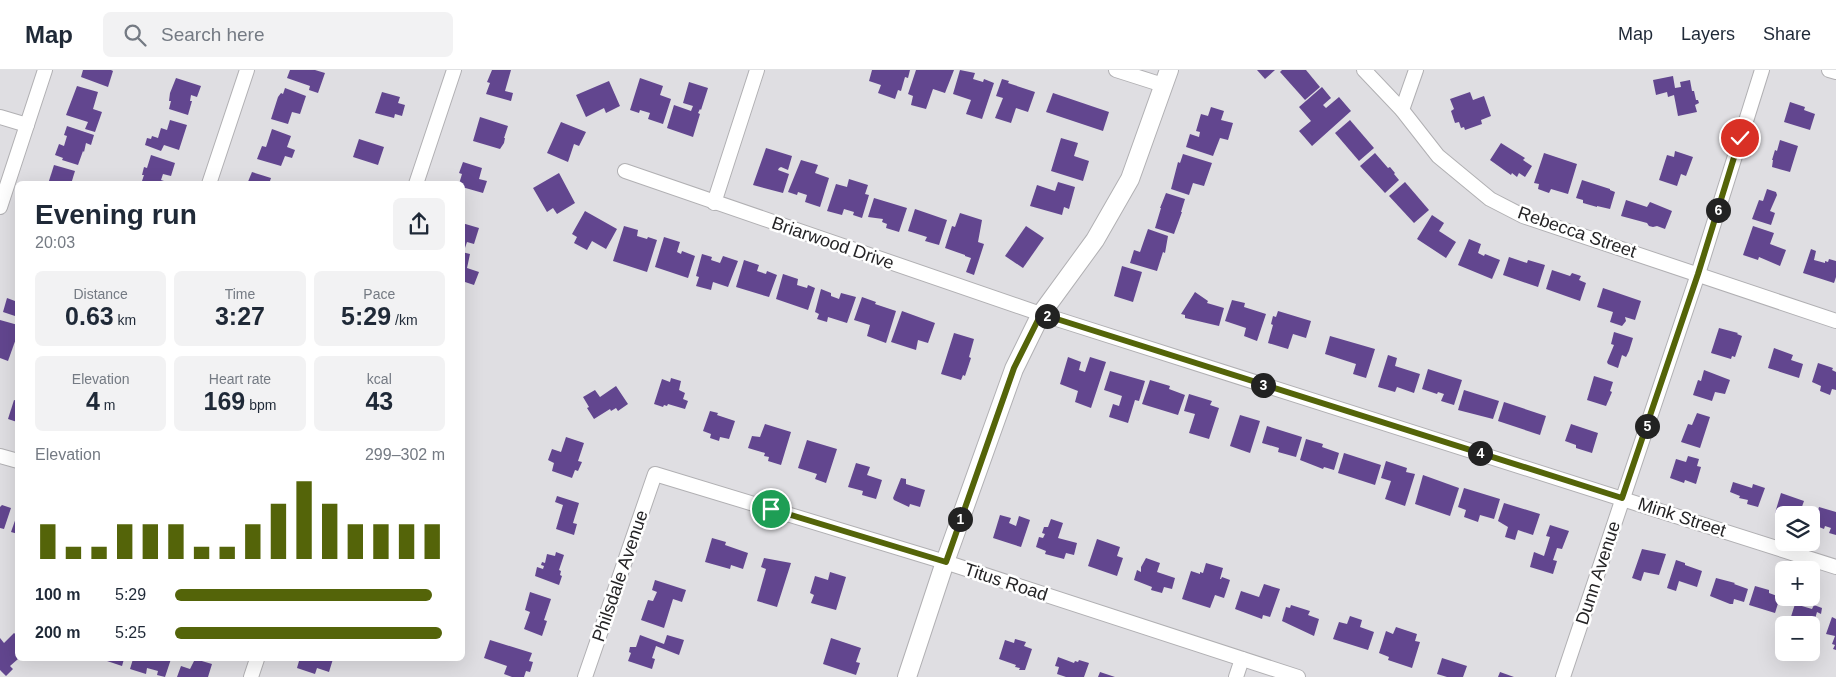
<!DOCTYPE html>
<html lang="en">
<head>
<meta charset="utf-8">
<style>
  :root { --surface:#fff; --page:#f2f2f3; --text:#1f2937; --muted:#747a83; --line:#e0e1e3; --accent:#546409 }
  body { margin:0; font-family:Helvetica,sans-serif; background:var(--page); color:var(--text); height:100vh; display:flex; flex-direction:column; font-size:19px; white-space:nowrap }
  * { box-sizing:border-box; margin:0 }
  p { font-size:16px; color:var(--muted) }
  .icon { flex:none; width:28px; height:28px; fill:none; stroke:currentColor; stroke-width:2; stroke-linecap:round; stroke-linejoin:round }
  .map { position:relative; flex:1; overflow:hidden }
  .drawer { position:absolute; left:15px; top:111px; width:450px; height:480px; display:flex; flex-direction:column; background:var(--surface); border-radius:8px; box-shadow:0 5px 20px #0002 }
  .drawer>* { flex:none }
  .tools { position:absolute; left:1775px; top:436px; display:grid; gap:10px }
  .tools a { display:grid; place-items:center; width:45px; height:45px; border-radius:8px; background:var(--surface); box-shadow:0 5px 20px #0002; font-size:25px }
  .pin { position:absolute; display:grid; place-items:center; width:42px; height:42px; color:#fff; margin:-21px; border:2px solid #fff; border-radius:50%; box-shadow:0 1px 5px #0007 }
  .km { position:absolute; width:25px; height:25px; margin:-12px; border-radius:50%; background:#222; color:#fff; font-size:14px; line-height:25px; text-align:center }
  .round { display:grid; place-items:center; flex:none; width:52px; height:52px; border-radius:8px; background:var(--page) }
  .headline { display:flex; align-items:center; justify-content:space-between; height:85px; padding:0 20px }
  h1 { font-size:28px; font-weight:700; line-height:38px }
  .figures { display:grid; grid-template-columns:repeat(3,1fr); gap:8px; height:85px; padding:5px 20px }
  .figures div { display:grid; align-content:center; border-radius:8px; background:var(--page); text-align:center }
  .figures b { font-size:25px; font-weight:700 }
  .figures small { font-size:14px; font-weight:400 }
  .figures p { font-size:14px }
  .chart { height:140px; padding:10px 20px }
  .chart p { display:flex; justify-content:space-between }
  .chart svg { width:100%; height:90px; margin-top:5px; stroke:var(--accent); stroke-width:6 }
  ul { padding:0 20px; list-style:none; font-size:16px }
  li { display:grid; grid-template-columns:80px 60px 1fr; align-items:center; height:38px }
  li i { height:12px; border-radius:6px; background:var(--accent) }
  header { display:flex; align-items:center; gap:30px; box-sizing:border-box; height:70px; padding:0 25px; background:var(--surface); border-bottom:1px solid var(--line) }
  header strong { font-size:24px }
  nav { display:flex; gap:28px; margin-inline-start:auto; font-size:18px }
  .search { width:350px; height:45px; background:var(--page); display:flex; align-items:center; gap:12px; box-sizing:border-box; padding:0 18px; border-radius:8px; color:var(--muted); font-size:19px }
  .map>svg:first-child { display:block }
  .building { fill:#62468f }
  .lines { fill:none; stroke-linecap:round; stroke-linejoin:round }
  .minor-casing { stroke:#b1b0b3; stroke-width:16 }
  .tertiary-casing { stroke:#b1b0b3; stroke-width:20 }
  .minor { stroke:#fff; stroke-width:14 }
  .tertiary { stroke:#fff; stroke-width:18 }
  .route-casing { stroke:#fff; stroke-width:10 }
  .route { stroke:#546409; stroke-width:6 }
  .labels { text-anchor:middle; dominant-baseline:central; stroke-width:5; stroke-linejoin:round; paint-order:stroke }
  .street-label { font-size:18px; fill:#252426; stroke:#fff }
</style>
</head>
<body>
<header>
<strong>Map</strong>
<div class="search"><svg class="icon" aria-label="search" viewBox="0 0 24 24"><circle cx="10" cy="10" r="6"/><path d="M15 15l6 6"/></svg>Search here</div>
<nav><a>Map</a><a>Layers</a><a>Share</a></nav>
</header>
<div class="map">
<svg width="1836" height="607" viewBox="0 0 1836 607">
  <rect width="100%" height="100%" fill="#dfdee2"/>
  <g class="building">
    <path d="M83,0H111L113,1L108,17L81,7Z"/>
    <path d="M290,0H315L325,3L318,23L309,20L310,16L287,8Z"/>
    <path d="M492,0H511L505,21L513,23L511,31L486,24L490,13L487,12Z"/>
    <path d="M872,0H910L908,8L905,7L901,21L898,20L895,29L878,23L881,15L869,11Z"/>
    <path d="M916,0H954L945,23L933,19L926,39L911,35L913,26L908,24Z"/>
    <path d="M960,0L975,3L973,9L983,12L984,9L994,13L982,49L966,44L971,30L953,24Z"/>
    <path d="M1257,0H1275L1265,9Z"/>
    <path d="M1282,0H1306L1320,17L1305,30L1280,2Z"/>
    <path d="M1673,6L1675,18L1681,17L1680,12L1690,10L1692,21H1694L1696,30H1698L1699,33L1695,35L1697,42L1678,46L1674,25L1668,27L1667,22L1656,25L1653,10Z"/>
    <path d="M176,8L201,16L197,27L191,25L190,31H192L188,45L169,39L171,31H169L170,23Z"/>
    <path d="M640,8L663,16L660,25L671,29L663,54L648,49L650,43L640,40L639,43L630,40Z"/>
    <path d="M1002,9L1009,11L1008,13L1035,22L1028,42L1016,38L1011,53L995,48L1003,28L996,26Z"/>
    <path d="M609,11L620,36L606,43L604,38L586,47L576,25Z"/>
    <path d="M689,12L708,18L701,40L700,39L698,43L700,44L693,67L667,58L674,35L691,41L693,36L683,33Z"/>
    <path d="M77,16L98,22L93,39L102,42L95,62L85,59L88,52L66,45Z"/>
    <path d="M1322,17L1331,28L1323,35L1326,38L1339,27L1351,41L1312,76L1299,61L1311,51L1299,37Z"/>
    <path d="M285,18L306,26L300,44L292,42L288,54L271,49L278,27L281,23L283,24Z"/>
    <path d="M382,22L400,27L398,33L405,35L402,46L395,44L394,48L375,43Z"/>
    <path d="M1470,22L1473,30L1484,26L1491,46L1481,50L1482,54L1465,60L1464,57L1461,58L1459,52L1455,53L1451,41L1454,39L1450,29Z"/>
    <path d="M1053,23L1109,42L1103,61L1046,42Z"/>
    <path d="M1790,32L1805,37L1804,40L1815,44L1810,60L1784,52Z"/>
    <path d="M1211,37L1224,41L1221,50L1233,53L1228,70L1220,68L1213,86L1186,77L1190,64L1199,67L1200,62L1196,61L1201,44L1208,46Z"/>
    <path d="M480,47L508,56L504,68H505L504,73L500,79L473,71Z"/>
    <path d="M170,50L187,55L179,80L164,75L161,81L145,75L147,68L151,69L152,66L158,68L161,58L167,60Z"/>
    <path d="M1350,50L1374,78L1359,91L1335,63Z"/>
    <path d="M561,52L586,62L579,76L574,74L568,92L547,83Z"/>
    <path d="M67,56L94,65L91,75L86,73L84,82L83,81L78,95L62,90L63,88L55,85L59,74L64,76L67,66L64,65Z"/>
    <path d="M272,59L291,66L287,77L295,80L292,88L285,86L281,96L257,89L262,76L266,77Z"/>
    <path d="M1061,68L1078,73L1074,86L1089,91L1083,111L1051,101Z"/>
    <path d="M359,69L384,77L378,95L353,87Z"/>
    <path d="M1780,70L1798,76L1790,102L1772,97L1773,90H1772L1775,80L1777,81Z"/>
    <path d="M1501,73L1525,88L1523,90L1532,96L1525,107L1519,103L1517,107L1512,103L1511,105L1490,90Z"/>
    <path d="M766,78L792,86L788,100L781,97L779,98L778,100L789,104L783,123L753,115Z"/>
    <path d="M1675,81L1693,87L1686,106L1681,104L1677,116L1659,110L1667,85L1674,87Z"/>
    <path d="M1375,83L1388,98L1390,97L1395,103L1394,104L1399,110L1385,123L1360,96Z"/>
    <path d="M1544,83L1577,94L1568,124L1551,119L1549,123L1538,119L1539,114L1534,113Z"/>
    <path d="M1183,84L1212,93L1204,116L1193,113L1189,125L1171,119L1178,92L1180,93Z"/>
    <path d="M151,85L175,93L171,106L163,104L161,110L164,111L163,114H141L144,105H142L144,97L147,98Z"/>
    <path d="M801,90L818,95L815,103L829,108L820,137L805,132L807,125L798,122L797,125L788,122Z"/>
    <path d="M463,92L482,98L479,109L487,111L483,123L462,117V114H459L462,104L459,103Z"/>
    <path d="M54,95L75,101L71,114H48Z"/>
    <path d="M252,102L271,108L269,114H247Z"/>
    <path d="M559,103L575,133L557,144L553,138L547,142L533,118Z"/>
    <path d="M849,109L868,115L865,124L869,125L862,148L853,145L854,142L844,139L842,145L827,141L836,114L847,117Z"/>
    <path d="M1582,110L1610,119V120L1615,122L1610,139L1597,136V137L1583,133V130L1576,128Z"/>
    <path d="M1058,112L1075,117L1069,139L1064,137L1062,145L1030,136L1037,115L1055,121Z"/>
    <path d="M1405,112L1429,140L1414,153L1389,126Z"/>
    <path d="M1767,119L1776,122L1777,125L1770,141L1775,143L1771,155L1752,149L1759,130L1763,131Z"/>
    <path d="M1166,123L1185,129L1181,142H1182L1174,164L1155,158L1161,138H1160Z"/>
    <path d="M874,128L907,138L899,162L886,158L887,154L882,152L883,149L868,147Z"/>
    <path d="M1626,130L1647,137L1650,132L1672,141L1665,159L1657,156L1653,157L1649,156L1647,153L1621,146Z"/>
    <path d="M915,139L947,150L939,175L925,171L927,167L908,161Z"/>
    <path d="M585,141L617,159L606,179L592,171L587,180L574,173L577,167L572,164Z"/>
    <path d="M960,143L982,150L978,172L984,174L974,205L966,202L971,188L965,186V185L945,178L952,156L955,157Z"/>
    <path d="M1432,145L1444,153L1439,161L1456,172L1446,188L1417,169Z"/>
    <path d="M462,153L479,158L474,174L467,172L465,178L462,177Z"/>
    <path d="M624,156L638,160L637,166L647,169L648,167L657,170L647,202L613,191Z"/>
    <path d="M1026,156L1044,168L1023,198L1005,186Z"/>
    <path d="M1753,156L1774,163L1770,174L1786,180L1780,196L1759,187L1758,190L1743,185Z"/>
    <path d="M1148,159L1168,166L1165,183L1163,182L1157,201L1130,193L1134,180L1140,182Z"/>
    <path d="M664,167L680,172L677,182L681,184L682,181L695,186L688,208L655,197Z"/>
    <path d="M1469,169L1481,174L1478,183L1484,186L1485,184L1500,190L1492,209L1458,195Z"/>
    <path d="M1811,179L1816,181L1814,190L1825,193V191L1828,192L1829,189L1836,191V207L1834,213L1803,203Z"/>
    <path d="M462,182L470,184L467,198L479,202L474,215L462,211Z"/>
    <path d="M702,184L712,187L711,190L720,193L723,186L738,191L728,217L713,212L711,220L696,216L699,207L696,206Z"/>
    <path d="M1509,187L1527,193L1528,190L1545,195L1538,217L1503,205Z"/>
    <path d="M744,190L759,195L757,201L766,204L767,201L777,205L769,227L736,217Z"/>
    <path d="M1122,196L1142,202L1133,232L1114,226Z"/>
    <path d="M1552,200L1570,206L1572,203L1581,206L1579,210L1586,213L1580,231L1546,219Z"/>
    <path d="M783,204L798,209L797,215L807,218L808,215L815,218L808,240L776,229Z"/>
    <path d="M1603,218L1641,231L1635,250L1625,247L1626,251L1622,256L1610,252L1613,242L1597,237Z"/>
    <path d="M821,219L831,223V226L839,229L841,223L856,227L847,253L828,247L827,252L817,249L819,244L815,242Z"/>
    <path d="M1195,222L1208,231L1207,233L1224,238L1219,256L1185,248V245L1181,244Z"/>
    <path d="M17,224L18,247L3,242L7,228L15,231Z"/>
    <path d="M862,227L876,232L875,234L896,241L886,273L867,266L870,255L854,250Z"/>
    <path d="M1232,230L1245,233L1244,237L1266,244L1257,271L1244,266L1246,258L1225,251Z"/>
    <path d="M902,241L935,253L928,273L918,270L916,280L891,272Z"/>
    <path d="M1278,241L1311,251L1306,268L1293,264L1288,279L1268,273L1273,255L1271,254L1273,246L1276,247Z"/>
    <path d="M0,250L18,255V263L8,291L0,288Z"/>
    <path d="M1719,258L1738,263L1737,264L1742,266L1735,287L1732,286L1731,289L1711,283Z"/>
    <path d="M1614,262L1633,268L1629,281L1626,287L1622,285L1618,298L1608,294L1607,292L1614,275L1611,274Z"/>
    <path d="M954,263L974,269L969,287L971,288L965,306L963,305L961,310L941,304Z"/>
    <path d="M1330,266L1375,279L1366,308L1353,304L1356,294L1325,284Z"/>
    <path d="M1774,278L1793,285L1791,290L1803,294L1799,308L1768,298Z"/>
    <path d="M1388,285L1397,288L1395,296L1420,304L1414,323L1397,317L1395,322L1378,317Z"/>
    <path d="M1068,287L1081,292L1079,300L1085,302L1090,287L1106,292L1091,338L1075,332L1078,321L1060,314Z"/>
    <path d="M1818,293L1833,298L1832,300L1836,302V320L1832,319L1830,325L1820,321L1821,316L1812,312Z"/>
    <path d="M1428,299L1462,310L1454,335L1441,331L1444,324L1438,322L1437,324L1422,319Z"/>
    <path d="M1704,300L1730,310L1725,324L1715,322L1712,331L1693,325L1698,310L1701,311Z"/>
    <path d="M1110,301L1145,311L1139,331L1135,330L1128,353L1109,347L1113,334L1119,336L1122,326L1104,320Z"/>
    <path d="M1594,306L1613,312L1610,321L1612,322L1606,336L1587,330Z"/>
    <path d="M671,308L681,311L679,320L685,323L683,329L688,331L685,339L668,334L667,336L664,335L663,337L654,334L662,309L670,312Z"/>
    <path d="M1150,310L1170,316L1169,319L1185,325L1178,345L1142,334Z"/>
    <path d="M616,316L628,334L618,341L616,338L611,341L610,339L594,349L587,338L589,337L583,327L595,320L600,327Z"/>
    <path d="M1464,320L1499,331L1493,349L1458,340Z"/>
    <path d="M1189,324L1212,331L1210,335L1219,338L1209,369L1189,363L1195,344L1184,341Z"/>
    <path d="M14,330L18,331L17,352L8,349Z"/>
    <path d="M1504,332L1546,346L1540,365L1498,351Z"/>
    <path d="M710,341L718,343L717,345L735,351L729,369L720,367L719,371L710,368L711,364L703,361Z"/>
    <path d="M1697,343L1710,347L1700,378L1681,372L1688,354L1692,355Z"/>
    <path d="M1240,345L1260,351L1250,383L1230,376Z"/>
    <path d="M765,354L791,362L781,395L768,391L769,387L764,386L765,383L748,378L752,366L760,367Z"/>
    <path d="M1571,354L1598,363L1592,383L1576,378V375L1565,371Z"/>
    <path d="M1267,356L1302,367L1296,387L1278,382L1279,378L1262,373Z"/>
    <path d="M566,367L584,373L578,391L582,392L578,401L575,400L572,408L552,401L554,393L548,390L552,379L561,382Z"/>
    <path d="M1306,369L1323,374L1322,377L1339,383L1334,400L1324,397L1323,399L1300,390Z"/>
    <path d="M807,370L837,379L826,413L815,409L817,404L798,398Z"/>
    <path d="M1344,383L1381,395L1375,415L1338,403Z"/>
    <path d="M1688,386L1699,389L1697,396L1701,397L1696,414L1685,410L1684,413L1670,408L1676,389L1686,392Z"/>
    <path d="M1386,391L1407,398L1406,402L1415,404L1405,436L1385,429L1391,411L1381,408Z"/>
    <path d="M856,393L870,397L867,405L882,410L876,429L862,425L863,421L848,417Z"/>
    <path d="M1423,405L1459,418L1450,446L1415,434Z"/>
    <path d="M901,408L906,409V414L925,420L920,437L910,434L909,437L894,430L893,428Z"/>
    <path d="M1733,412L1752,418L1753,414L1765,418L1758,437L1747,434L1748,430L1739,428L1740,426L1730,422Z"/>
    <path d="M1464,418L1500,429L1494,449L1480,445L1478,452L1464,447L1466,440L1458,437Z"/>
    <path d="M1781,423L1804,431L1799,445H1784V447L1775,443Z"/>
    <path d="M557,426L579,433L573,453L577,454L574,465L556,459L563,435L555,432Z"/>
    <path d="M1504,433L1540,444L1533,465L1518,460L1515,470L1505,467L1508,457L1498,451Z"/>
    <path d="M2,435L11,438L4,459L0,458V437Z"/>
    <path d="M1819,437L1836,442V465L1829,463L1831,458L1825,456L1824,459L1819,457L1820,455L1814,453Z"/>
    <path d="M18,442V464L11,462Z"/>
    <path d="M1000,445L1011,448L1009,453L1016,456L1019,446L1030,450L1021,477L993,468Z"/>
    <path d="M1051,449L1063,453L1058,468L1077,473L1074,485L1066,483L1064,489L1045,484L1046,481L1036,477L1039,467L1043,468L1045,464L1042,463L1044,457H1048Z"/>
    <path d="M1550,455L1569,461L1562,479L1557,478L1553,490L1557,491L1553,504L1530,497L1534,482L1544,486L1550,467L1546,466Z"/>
    <path d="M712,468L726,472L725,475L748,483L743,499L731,495L730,499L705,492Z"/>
    <path d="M1097,469L1120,477L1117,486L1123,488L1117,506L1088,496Z"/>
    <path d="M1642,479L1666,484L1659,505L1644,502L1641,511L1632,508Z"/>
    <path d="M556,482L564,485L559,500L561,501L560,505L562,506L559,515L535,506L537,497L543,499L544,496L541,495L542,492L545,493L547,484L555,486Z"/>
    <path d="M764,488L791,493L777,537L757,531L766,499L761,497Z"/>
    <path d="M1146,488L1160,493L1157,502L1175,508L1172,519L1164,517L1162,523L1151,520L1152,517L1134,510L1137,500L1141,502V497Z"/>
    <path d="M1676,490L1685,493V495L1702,501L1697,517L1679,511L1676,521L1667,518Z"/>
    <path d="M1206,493L1223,498L1220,509H1221L1222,507L1230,510L1224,528L1215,525L1210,538L1182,529L1191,501L1200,504V502L1203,503Z"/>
    <path d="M830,502L846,507L836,540L811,533L814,525L810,523L815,506L828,510Z"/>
    <path d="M1716,508L1735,513L1734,514L1748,519L1744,532L1734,529L1733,534H1730L1710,526Z"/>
    <path d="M655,510L686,520L682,532L673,529L664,558L641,550L648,530L653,531L657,522L652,520Z"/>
    <path d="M1264,514L1280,519L1270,547L1263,545L1262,549L1235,539L1241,521L1259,527Z"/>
    <path d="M1755,516L1769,520V523L1780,527L1775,543L1749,535Z"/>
    <path d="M530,522L551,529L544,550L547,551L542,566L524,559L530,542L525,540Z"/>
    <path d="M1795,534L1812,539L1814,535L1822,538L1821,544L1817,542L1812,559L1811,555H1796L1789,553Z"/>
    <path d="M1291,535L1310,541L1308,545L1319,549L1314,566L1282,551L1286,537L1290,538Z"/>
    <path d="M1350,546L1362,550L1360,557L1374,562L1368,580L1333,569L1339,552L1347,554Z"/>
    <path d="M1832,547L1836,549V580L1833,579L1835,575L1832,574L1835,566L1826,564Z"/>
    <path d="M1396,557L1417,564L1415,571L1420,572L1412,598L1388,590L1389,587L1379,583L1386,561L1393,564Z"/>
    <path d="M14,563L18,566V589L10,596L13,599L6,606L0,600V568L4,573Z"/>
    <path d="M640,565L664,574L667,565L684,570L679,585L656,576L652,588L655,589L652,599L628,591L631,583L629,582L630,577H636Z"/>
    <path d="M831,568L861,578L856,592L860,593L856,605L823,594Z"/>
    <path d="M1015,569L1026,572L1024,576L1032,579L1025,600H1019L1020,598L1015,597L1016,595L999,589L1005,570L1014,573Z"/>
    <path d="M490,570L532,583L529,591L533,592L530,602L526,601L524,607H512L504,604L507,596L484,588Z"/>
    <path d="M1058,587L1074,593L1075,591L1078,592L1079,590L1089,593L1084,607H1066L1057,604L1059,597L1055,596Z"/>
    <path d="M1442,588L1467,596L1463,607H1447L1437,604Z"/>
    <path d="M107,589H124L122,596L107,591Z"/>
    <path d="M133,589H171L165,607L157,605L158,601L147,598L146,604L130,599Z"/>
    <path d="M195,589L212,594L208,607H177L181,596L190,599Z"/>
    <path d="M294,589H333L329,602L317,598L315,604L297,598L299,591Z"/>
    <path d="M1100,602L1115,607H1098Z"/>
    <path d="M1500,602L1514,607H1498Z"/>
  </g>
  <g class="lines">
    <g class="minor-casing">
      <g id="minor">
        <path d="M1116,0L1163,15"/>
        <path d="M1364,0L1402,40L1438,86L1490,129L1523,146L1836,251"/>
        <path d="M1829,0L1836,2"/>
        <path d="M1402,40L1416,0"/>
        <path d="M0,47L27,55"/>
        <path d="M625,101L1041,244L1836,497"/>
        <path d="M209,114L247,0"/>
        <path d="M416,114L454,0"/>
        <path d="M714,133L757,0"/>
        <path d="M0,137L45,0"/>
        <path d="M0,386L18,391"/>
        <path d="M251,607L257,589"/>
        <path d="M585,607L655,404L945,492L1298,607"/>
        <path d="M1236,607L1242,589"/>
        <path d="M1563,607L1698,204L1762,0"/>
      </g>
    </g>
    <g class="tertiary-casing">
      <path id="tertiary" d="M907,607L945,492L1014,299L1041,244L1095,170L1130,109L1169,0"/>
    </g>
    <use href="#minor" class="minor"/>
    <use href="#tertiary" class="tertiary"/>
  </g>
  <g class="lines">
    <g class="route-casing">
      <path id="route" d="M771,439L946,492L1014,298L1041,244L1622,428L1698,204L1740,68"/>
    </g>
    <use href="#route" class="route"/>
  </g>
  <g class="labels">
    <g class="street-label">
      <text transform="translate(1577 162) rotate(19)">Rebecca Street</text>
      <text transform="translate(833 173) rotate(19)">Briarwood Drive</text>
      <text transform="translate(1682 447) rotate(18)">Mink Street</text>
      <text transform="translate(1598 503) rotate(-72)">Dunn Avenue</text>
      <text transform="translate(620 506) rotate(-71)">Philsdale Avenue</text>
      <text transform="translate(1006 512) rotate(18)">Titus Road</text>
    </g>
  </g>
</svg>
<div class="tools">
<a><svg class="icon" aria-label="layers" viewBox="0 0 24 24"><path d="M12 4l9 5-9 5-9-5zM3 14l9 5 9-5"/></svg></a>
<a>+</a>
<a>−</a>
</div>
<div class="pin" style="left:771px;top:439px;background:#1e9e55"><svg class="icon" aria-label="arrive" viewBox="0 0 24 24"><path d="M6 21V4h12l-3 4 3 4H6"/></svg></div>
<div class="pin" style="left:1740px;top:68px;background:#d93025"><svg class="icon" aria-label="check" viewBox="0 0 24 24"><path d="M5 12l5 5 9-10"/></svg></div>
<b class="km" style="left:960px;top:449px">1</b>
<b class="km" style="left:1047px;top:246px">2</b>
<b class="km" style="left:1263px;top:315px">3</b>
<b class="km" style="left:1480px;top:383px">4</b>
<b class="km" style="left:1647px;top:356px">5</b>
<b class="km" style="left:1718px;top:140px">6</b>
<section class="drawer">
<div class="headline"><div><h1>Evening run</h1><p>20:03</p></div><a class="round"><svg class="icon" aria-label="share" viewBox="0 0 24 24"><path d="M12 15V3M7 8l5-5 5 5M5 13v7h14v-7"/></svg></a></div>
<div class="figures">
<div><p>Distance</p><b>0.63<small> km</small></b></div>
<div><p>Time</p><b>3:27</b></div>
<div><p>Pace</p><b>5:29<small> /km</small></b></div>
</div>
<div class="figures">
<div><p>Elevation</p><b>4<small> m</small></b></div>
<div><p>Heart rate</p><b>169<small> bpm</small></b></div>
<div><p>kcal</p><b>43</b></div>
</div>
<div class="chart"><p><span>Elevation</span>299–302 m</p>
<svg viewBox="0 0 160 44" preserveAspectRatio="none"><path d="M5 44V27M15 44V38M25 44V38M35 44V27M45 44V27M55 44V27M65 44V38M75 44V38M85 44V27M95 44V17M105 44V6M115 44V17M125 44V27M135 44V27M145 44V27M155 44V27"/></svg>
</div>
<ul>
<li><b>100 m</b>5:29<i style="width:95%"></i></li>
<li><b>200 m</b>5:25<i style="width:99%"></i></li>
</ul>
</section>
</div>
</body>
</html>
